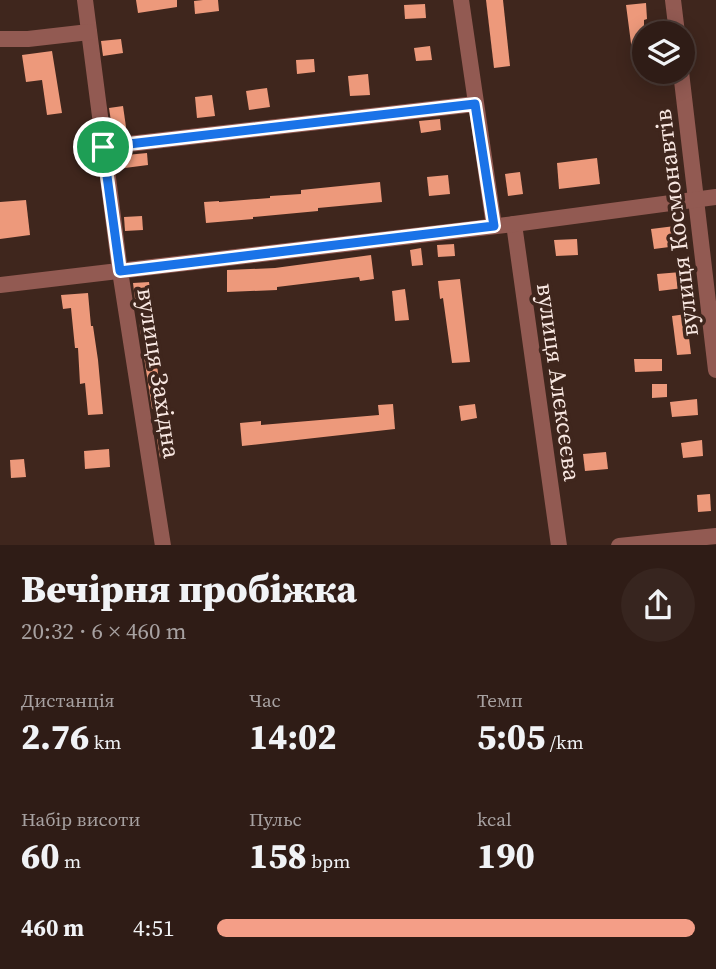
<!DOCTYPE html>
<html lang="uk">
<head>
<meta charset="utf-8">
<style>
  :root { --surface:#2f1c16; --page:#37251f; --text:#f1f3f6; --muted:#a7a1a1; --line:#4a3a35; --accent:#f49e87 }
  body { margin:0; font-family:"Source Serif 4",serif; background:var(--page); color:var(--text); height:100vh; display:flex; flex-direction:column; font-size:26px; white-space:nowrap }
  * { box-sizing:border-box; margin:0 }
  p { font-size:23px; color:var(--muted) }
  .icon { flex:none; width:38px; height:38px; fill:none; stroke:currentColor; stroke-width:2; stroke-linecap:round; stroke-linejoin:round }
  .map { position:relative; height:545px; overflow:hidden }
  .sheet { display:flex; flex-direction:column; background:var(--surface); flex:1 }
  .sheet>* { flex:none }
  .tools { position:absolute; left:632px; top:21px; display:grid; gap:14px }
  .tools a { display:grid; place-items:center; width:63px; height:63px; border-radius:50%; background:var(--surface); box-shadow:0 4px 18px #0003,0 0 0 2px var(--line); font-size:35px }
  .pin { position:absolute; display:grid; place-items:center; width:60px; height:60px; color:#fff; margin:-30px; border:4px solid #fff; border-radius:50%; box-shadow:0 2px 7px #0007 }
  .round { display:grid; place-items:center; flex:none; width:74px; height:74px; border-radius:37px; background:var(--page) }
  .overview { display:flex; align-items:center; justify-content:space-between; height:119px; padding:0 21px }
  h1 { font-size:38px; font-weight:800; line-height:52px }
  .metrics { display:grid; grid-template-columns:repeat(3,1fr); gap:10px; height:119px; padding:7px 21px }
  .metrics div { display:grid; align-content:center }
  .metrics b { font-size:35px; font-weight:800 }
  .metrics small { font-size:19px; font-weight:400 }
  .metrics p { font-size:19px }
  ul { padding:0 21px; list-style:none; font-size:23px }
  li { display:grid; grid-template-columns:112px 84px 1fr; align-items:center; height:52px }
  li i { height:18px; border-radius:9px; background:var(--accent) }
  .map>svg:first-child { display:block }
  .building { fill:#ed997b }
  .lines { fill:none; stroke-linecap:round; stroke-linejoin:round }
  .minor { stroke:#925a52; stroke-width:16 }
  .route-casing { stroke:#fff; stroke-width:14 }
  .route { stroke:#1a73e8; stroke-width:9 }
  .labels { text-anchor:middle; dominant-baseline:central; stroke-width:7; stroke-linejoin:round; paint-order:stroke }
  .street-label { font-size:24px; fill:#f8e7e1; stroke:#3f261d }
</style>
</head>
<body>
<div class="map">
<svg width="716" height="546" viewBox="0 0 716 546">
  <rect width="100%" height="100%" fill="#3f261d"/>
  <g class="building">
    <path d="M136,0H177V7L138,13Z"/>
    <path d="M203,0H218L219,11L195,14L194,1Z"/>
    <path d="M486,0H503L510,66L494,68Z"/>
    <path d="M646,3L647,19L644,20V50L632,51L626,5Z"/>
    <path d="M425,4L426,18L405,19L404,5Z"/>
    <path d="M121,39L123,53L103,56L101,41Z"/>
    <path d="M430,46L432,60L416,61L414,48Z"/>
    <path d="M52,51L62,113L47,115L42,80L26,82L22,55Z"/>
    <path d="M314,59L315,72L297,74L296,60Z"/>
    <path d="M368,74L370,95L350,96L348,76Z"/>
    <path d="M267,88L270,107L249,110L246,91Z"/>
    <path d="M212,95L215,116L197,118L195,97Z"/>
    <path d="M123,106L127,134L113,135L109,108Z"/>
    <path d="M440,119L441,130L421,133L419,121Z"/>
    <path d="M147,153L148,165L117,169L116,156Z"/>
    <path d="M597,158L600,184L559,189L557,163Z"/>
    <path d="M520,172L523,194L508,196L505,174Z"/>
    <path d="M448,175L450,194L429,196L427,177Z"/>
    <path d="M380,182L382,202L318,208V211L253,217V219L206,223L204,202L219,201V202L270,198V196L301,194V190Z"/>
    <path d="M26,200L30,235L0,239V202Z"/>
    <path d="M142,216L143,230L125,231L124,217Z"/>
    <path d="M675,226L677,246L654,249L651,229Z"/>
    <path d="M577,239L578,255L556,256L554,240Z"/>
    <path d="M454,244L455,256L438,257L437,245Z"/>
    <path d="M421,248L423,265L412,266L410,250Z"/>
    <path d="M371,255L374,279L360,281L359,277L277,287V290L227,292V270L275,268Z"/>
    <path d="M681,272L683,288L659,291L657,274Z"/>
    <path d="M460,279L470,362L452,363L443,298L440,299L438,281Z"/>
    <path d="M149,282L151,297L135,299L133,283Z"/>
    <path d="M405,289L409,320L395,321L392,291Z"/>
    <path d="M88,293L91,326H93L98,360L103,414L88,415L85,383L80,384L78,348H75L71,308L63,309L61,295Z"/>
    <path d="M686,314L691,354L677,355L672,316Z"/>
    <path d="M152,320L154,334L141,335L139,321Z"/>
    <path d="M156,356L160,390H163L165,407L152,409L144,357Z"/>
    <path d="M634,359H662V371L635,372Z"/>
    <path d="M652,384H667V397L652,398Z"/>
    <path d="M697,399L698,415L672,417L670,402Z"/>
    <path d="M393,404L395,429L242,446L240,423L261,421V425L379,415L378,405Z"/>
    <path d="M475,404L477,418L461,421L459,406Z"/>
    <path d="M169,438L171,457L160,458L157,439Z"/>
    <path d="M702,440L703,456L683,458L681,443Z"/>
    <path d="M109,449L110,467L85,469L84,451Z"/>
    <path d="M606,452L608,469L585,471L583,454Z"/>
    <path d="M24,459L26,477L11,478L10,460Z"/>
    <path d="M710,494L711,511L698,512L697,495Z"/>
  </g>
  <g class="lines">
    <g class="minor">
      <path d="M85,0L120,271L163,546"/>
      <path d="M461,0L494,226"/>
      <path d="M673,0L677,33"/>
      <path d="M0,39H28L89,32"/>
      <path d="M681,72L716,370"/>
      <path d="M103,147L475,104"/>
      <path d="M514,224L559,546"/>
      <path d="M0,285L514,224L716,197"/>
      <path d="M619,546L716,536"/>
    </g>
  </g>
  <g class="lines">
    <g class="route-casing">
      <path id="route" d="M475,104L494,226L120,271L103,147Z"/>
    </g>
    <use href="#route" class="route"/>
  </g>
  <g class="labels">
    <g class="street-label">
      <text transform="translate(676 223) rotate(-97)">вулиця Космонавтів</text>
      <text transform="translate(159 373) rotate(81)">вулиця Західна</text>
      <text transform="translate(559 382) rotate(82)">вулиця Алєксєєва</text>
    </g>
  </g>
</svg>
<div class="tools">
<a><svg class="icon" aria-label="layers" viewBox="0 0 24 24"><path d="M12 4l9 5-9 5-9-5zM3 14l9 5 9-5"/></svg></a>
</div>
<div class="pin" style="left:103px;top:147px;background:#1e9e55"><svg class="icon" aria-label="arrive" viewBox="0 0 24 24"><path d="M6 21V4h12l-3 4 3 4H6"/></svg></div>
</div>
<section class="sheet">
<div class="overview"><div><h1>Вечірня пробіжка</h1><p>20:32 · 6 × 460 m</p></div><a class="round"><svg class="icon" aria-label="share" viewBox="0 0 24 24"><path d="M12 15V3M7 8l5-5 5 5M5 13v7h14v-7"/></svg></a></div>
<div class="metrics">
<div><p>Дистанція</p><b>2.76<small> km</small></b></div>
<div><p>Час</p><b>14:02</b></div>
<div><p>Темп</p><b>5:05<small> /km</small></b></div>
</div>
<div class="metrics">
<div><p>Набір висоти</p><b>60<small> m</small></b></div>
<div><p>Пульс</p><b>158<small> bpm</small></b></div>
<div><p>kcal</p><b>190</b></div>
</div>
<ul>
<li><b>460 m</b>4:51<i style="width:100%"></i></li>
</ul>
</section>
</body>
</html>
